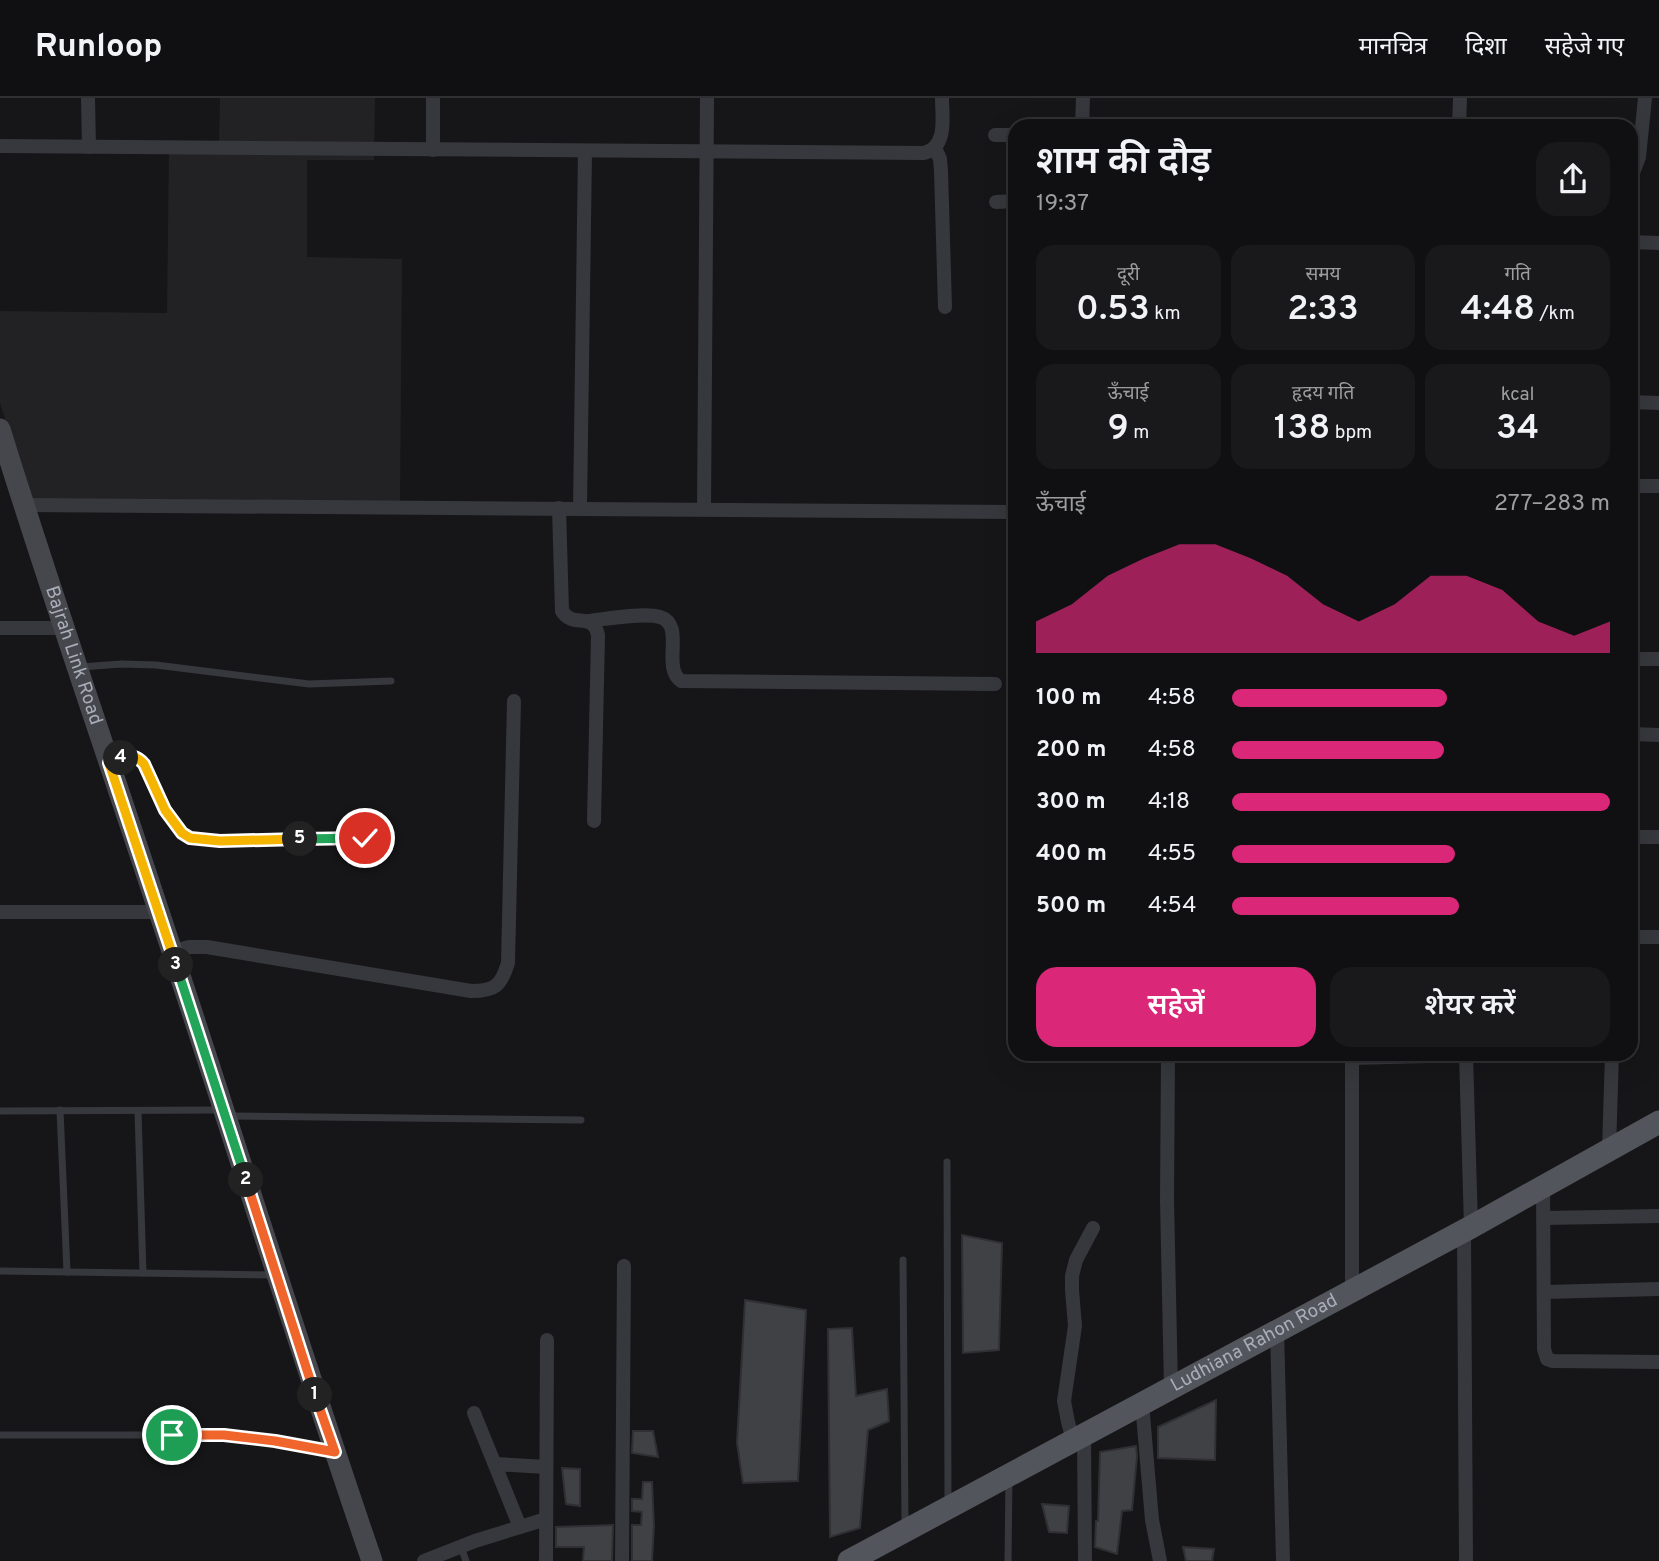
<!DOCTYPE html>
<html lang="hi">
<head>
<meta charset="utf-8">
<style>
  :root { --surface:#101012; --page:#19191b; --text:#f1f3f6; --muted:#9c9d9f; --line:#303032; --accent:#db2777 }
  body { margin:0; font-family:Overpass,"Noto Sans Devanagari",sans-serif; background:var(--page); color:var(--text); height:100vh; display:flex; flex-direction:column; font-size:26px; white-space:nowrap }
  * { box-sizing:border-box; margin:0 }
  p { font-size:23px; color:var(--muted) }
  .icon { flex:none; width:38px; height:38px; fill:none; stroke:currentColor; stroke-width:2; stroke-linecap:round; stroke-linejoin:round }
  .map { position:relative; flex:1; overflow:hidden }
  .drawer { position:absolute; left:1008px; top:21px; width:630px; height:942px; display:flex; flex-direction:column; background:var(--surface); border-radius:21px; box-shadow:0 7px 28px #0002,0 0 0 2px var(--line) }
  .drawer>* { flex:none }
  .pin { position:absolute; display:grid; place-items:center; width:60px; height:60px; color:#fff; margin:-30px; border:4px solid #fff; border-radius:50%; box-shadow:0 2px 7px #0007 }
  .km { position:absolute; width:35px; height:35px; margin:-18px; border-radius:50%; background:#222; color:#fff; font-size:19px; line-height:35px; text-align:center }
  .round { display:grid; place-items:center; flex:none; width:74px; height:74px; border-radius:21px; background:var(--page) }
  .summary { display:flex; align-items:center; justify-content:space-between; height:119px; padding:0 28px }
  h1 { font-size:38px; font-weight:600; line-height:52px }
  .stats { display:grid; grid-template-columns:repeat(3,1fr); gap:10px; height:119px; padding:7px 28px }
  .stats div { display:grid; align-content:center; border-radius:18px; background:var(--page); text-align:center }
  .stats b { font-size:35px; font-weight:600 }
  .stats small { font-size:19px; font-weight:400 }
  .stats p { font-size:19px }
  .chart { height:196px; padding:14px 28px }
  .chart p { display:flex; justify-content:space-between }
  .chart svg { width:100%; height:126px; margin-top:7px; fill:var(--accent); opacity:.7 }
  .cta { display:flex; gap:14px; margin-top:auto; padding:14px 28px }
  .cta a { flex:1; height:80px; border-radius:21px; background:var(--accent); color:#fff; font-size:28px; font-weight:600; line-height:80px; text-align:center }
  .cta a+a { background:var(--page); color:var(--text) }
  ul { padding:0 28px; list-style:none; font-size:23px }
  li { display:grid; grid-template-columns:112px 84px 1fr; align-items:center; height:52px }
  li i { height:18px; border-radius:9px; background:var(--accent) }
  header { display:flex; align-items:center; gap:42px; box-sizing:border-box; height:98px; padding:0 35px; background:var(--surface); border-bottom:2px solid var(--line) }
  header strong { font-size:33px }
  nav { display:flex; gap:38px; margin-inline-start:auto; font-size:24px }
  .map>svg:first-child { display:block }
  .built { fill:#222225 }
  .building { fill:#404145; stroke:#303034; stroke-width:2 }
  .lines { fill:none; stroke-linecap:round; stroke-linejoin:round }
  .lane { stroke:#37383d; stroke-width:7 }
  .street { stroke:#37383d; stroke-width:14 }
  .secondary { stroke:#45474d; stroke-width:21 }
  .primary { stroke:#53555c; stroke-width:23 }
  .split-1-casing { stroke:#fff; stroke-width:14 }
  .split-2-casing { stroke:#fff; stroke-width:14 }
  .split-3-casing { stroke:#fff; stroke-width:14 }
  .split-4-casing { stroke:#fff; stroke-width:14 }
  .split-5-casing { stroke:#fff; stroke-width:14 }
  .split-6-casing { stroke:#fff; stroke-width:14 }
  .split-1 { stroke:#f0652b; stroke-width:9 }
  .split-2 { stroke:#f0652b; stroke-width:9 }
  .split-3 { stroke:#22a559; stroke-width:9 }
  .split-4 { stroke:#f5b400; stroke-width:9 }
  .split-5 { stroke:#f5b400; stroke-width:9 }
  .split-6 { stroke:#22a559; stroke-width:9 }
  .labels { text-anchor:middle; dominant-baseline:central; stroke-width:6; stroke-linejoin:round; paint-order:stroke }
  .street-label { font-size:19px; fill:#a8adb8; stroke:#111113 }
</style>
</head>
<body>
<header>
<strong>Runloop</strong>
<nav><a>मानचित्र</a><a>दिशा</a><a>सहेजे गए</a></nav>
</header>
<div class="map">
<svg width="1659" height="1463" viewBox="0 0 1659 1463">
  <rect width="100%" height="100%" fill="#161618"/>
  <path class="built" d="M220,0H375L374,62H307V159L402,161L400,407L31,403L0,305V213L167,215L169,46L219,47Z"/>
  <g class="building">
    <path d="M962,1137L1002,1145L999,1252L963,1255Z"/>
    <path d="M745,1202L806,1212L798,1383L743,1385L737,1345Z"/>
    <path d="M852,1230L856,1298L887,1291L889,1323L868,1332L860,1430L830,1439L828,1231Z"/>
    <path d="M1216,1302L1215,1362L1158,1360V1329Z"/>
    <path d="M633,1333H653L658,1359L632,1355Z"/>
    <path d="M1136,1348L1137,1358L1132,1412L1122,1413L1117,1456L1095,1449L1096,1423H1098L1100,1354Z"/>
    <path d="M562,1370L580,1371V1408L566,1406Z"/>
    <path d="M643,1384H652L654,1428L652,1463H632V1427H641L642,1414L632,1413V1401H642Z"/>
    <path d="M1042,1406L1069,1408L1067,1435L1049,1434Z"/>
    <path d="M613,1427L612,1463H583L584,1449H556V1429Z"/>
    <path d="M1183,1449L1214,1451L1212,1463H1186Z"/>
  </g>
  <g class="lines">
    <g class="lane">
      <path d="M81,569L121,566L156,567L309,586L391,583"/>
      <path d="M113,663C125,658 135,655 144,666L165,712L182,735L190,740L220,743L365,740"/>
      <path d="M60,1012L67,1174"/>
      <path d="M0,1013L220,1012"/>
      <path d="M138,1013L143,1175"/>
      <path d="M229,1018L581,1022"/>
      <path d="M947,1064L948,1406"/>
      <path d="M903,1162L905,1427"/>
      <path d="M0,1173L276,1177"/>
      <path d="M0,1337H224L275,1343L331,1354"/>
      <path d="M461,1449L466,1463"/>
      <path d="M1008,1463L1009,1381"/>
    </g>
    <g class="street">
      <path d="M88,0L89,49"/>
      <path d="M433,0V52"/>
      <path d="M1082,28L1083,0"/>
      <path d="M1459,28L1460,0"/>
      <path d="M995,37H1015"/>
      <path d="M0,48L924,55C948,49 942,19 942,0"/>
      <path d="M935,50L940,61L941,73L945,209"/>
      <path d="M1631,80L1639,59L1645,0"/>
      <path d="M996,104L1015,103"/>
      <path d="M1631,144L1659,145"/>
      <path d="M1631,304L1659,305"/>
      <path d="M1631,388H1659"/>
      <path d="M24,407L1015,414"/>
      <path d="M559,410L562,513C573,531 593,513 598,537L594,723"/>
      <path d="M580,410L585,53"/>
      <path d="M704,411L707,0"/>
      <path d="M588,523C606,521 644,514 660,519C686,527 661,569 681,583L995,586"/>
      <path d="M0,530H64"/>
      <path d="M1631,561H1659"/>
      <path d="M1631,636L1659,637"/>
      <path d="M1631,739H1659"/>
      <path d="M0,814H159"/>
      <path d="M1631,839H1659"/>
      <path d="M172,854L189,849H207L471,893C495,893 501,888 508,865L514,603"/>
      <path d="M1168,956L1167,1102L1171,1290"/>
      <path d="M1466,956L1471,1129"/>
      <path d="M1352,960L1466,957"/>
      <path d="M1609,1052L1612,956"/>
      <path d="M1543,1088L1544,1251L1547,1261L1553,1263L1659,1264"/>
      <path d="M1544,1120L1659,1118"/>
      <path d="M1464,1133L1466,1463"/>
      <path d="M1352,1193V956"/>
      <path d="M1545,1194L1659,1191"/>
      <path d="M1277,1232L1283,1463"/>
      <path d="M1142,1305L1152,1422L1160,1463"/>
      <path d="M474,1315L520,1429"/>
      <path d="M1084,1337L1085,1463"/>
      <path d="M1073,1342L1068,1324L1064,1303L1075,1228L1072,1192V1178L1076,1162L1093,1130"/>
      <path d="M495,1366L546,1369"/>
      <path d="M424,1463L475,1443L546,1421"/>
      <path d="M546,1463L547,1242"/>
      <path d="M622,1463L624,1168"/>
    </g>
    <path class="secondary" id="s1" d="M0,331C50,493 106,653 159,814C231,1030 298,1248 372,1463"/>
    <path class="primary" id="s2" d="M849,1463L1471,1129L1659,1024"/>
  </g>
  <g class="lines">
    <g class="split-1-casing">
      <path id="split-1" d="M172,1337H224L275,1343L335,1354L315,1297"/>
    </g>
    <g class="split-2-casing">
      <path id="split-2" d="M246,1082L315,1297"/>
    </g>
    <g class="split-3-casing">
      <path id="split-3" d="M176,867L246,1082"/>
    </g>
    <g class="split-4-casing">
      <path id="split-4" d="M121,660L109,665L176,867"/>
    </g>
    <g class="split-5-casing">
      <path id="split-5" d="M121,660C131,657 137,658 144,666L165,712L182,735L190,740L220,743L300,741"/>
    </g>
    <g class="split-6-casing">
      <path id="split-6" d="M300,741L365,740"/>
    </g>
    <use href="#split-1" class="split-1"/>
    <use href="#split-2" class="split-2"/>
    <use href="#split-3" class="split-3"/>
    <use href="#split-4" class="split-4"/>
    <use href="#split-5" class="split-5"/>
    <use href="#split-6" class="split-6"/>
  </g>
  <g class="labels">
    <g class="street-label">
      <text stroke="none"><textPath href="#s1" startOffset="238">Bajrah Link Road</textPath></text>
      <text stroke="none"><textPath href="#s2" startOffset="460">Ludhiana Rahon Road</textPath></text>
    </g>
  </g>
</svg>
<div class="pin" style="left:172px;top:1337px;background:#1e9e55"><svg class="icon" aria-label="arrive" viewBox="0 0 24 24"><path d="M6 21V4h12l-3 4 3 4H6"/></svg></div>
<div class="pin" style="left:365px;top:740px;background:#d93025"><svg class="icon" aria-label="check" viewBox="0 0 24 24"><path d="M5 12l5 5 9-10"/></svg></div>
<b class="km" style="left:315px;top:1297px">1</b>
<b class="km" style="left:246px;top:1082px">2</b>
<b class="km" style="left:176px;top:867px">3</b>
<b class="km" style="left:121px;top:660px">4</b>
<b class="km" style="left:300px;top:741px">5</b>
<section class="drawer">
<div class="summary"><div><h1>शाम की दौड़</h1><p>19:37</p></div><a class="round"><svg class="icon" aria-label="share" viewBox="0 0 24 24"><path d="M12 15V3M7 8l5-5 5 5M5 13v7h14v-7"/></svg></a></div>
<div class="stats">
<div><p>दूरी</p><b>0.53<small> km</small></b></div>
<div><p>समय</p><b>2:33</b></div>
<div><p>गति</p><b>4:48<small> /km</small></b></div>
</div>
<div class="stats">
<div><p>ऊँचाई</p><b>9<small> m</small></b></div>
<div><p>हृदय गति</p><b>138<small> bpm</small></b></div>
<div><p>kcal</p><b>34</b></div>
</div>
<div class="chart"><p><span>ऊँचाई</span>277–283 m</p>
<svg viewBox="0 0 160 44" preserveAspectRatio="none"><path d="M0 44V33L10 27L20 17L30 11L40 6L50 6L60 11L70 17L80 27L90 33L100 27L110 17L120 17L130 22L140 33L150 38L160 33V44z"/></svg>
</div>
<ul>
<li><b>100 m</b>4:58<i style="width:57%"></i></li>
<li><b>200 m</b>4:58<i style="width:56%"></i></li>
<li><b>300 m</b>4:18<i style="width:100%"></i></li>
<li><b>400 m</b>4:55<i style="width:59%"></i></li>
<li><b>500 m</b>4:54<i style="width:60%"></i></li>
</ul>
<div class="cta"><a>सहेजें</a><a>शेयर करें</a></div>
</section>
</div>
</body>
</html>
